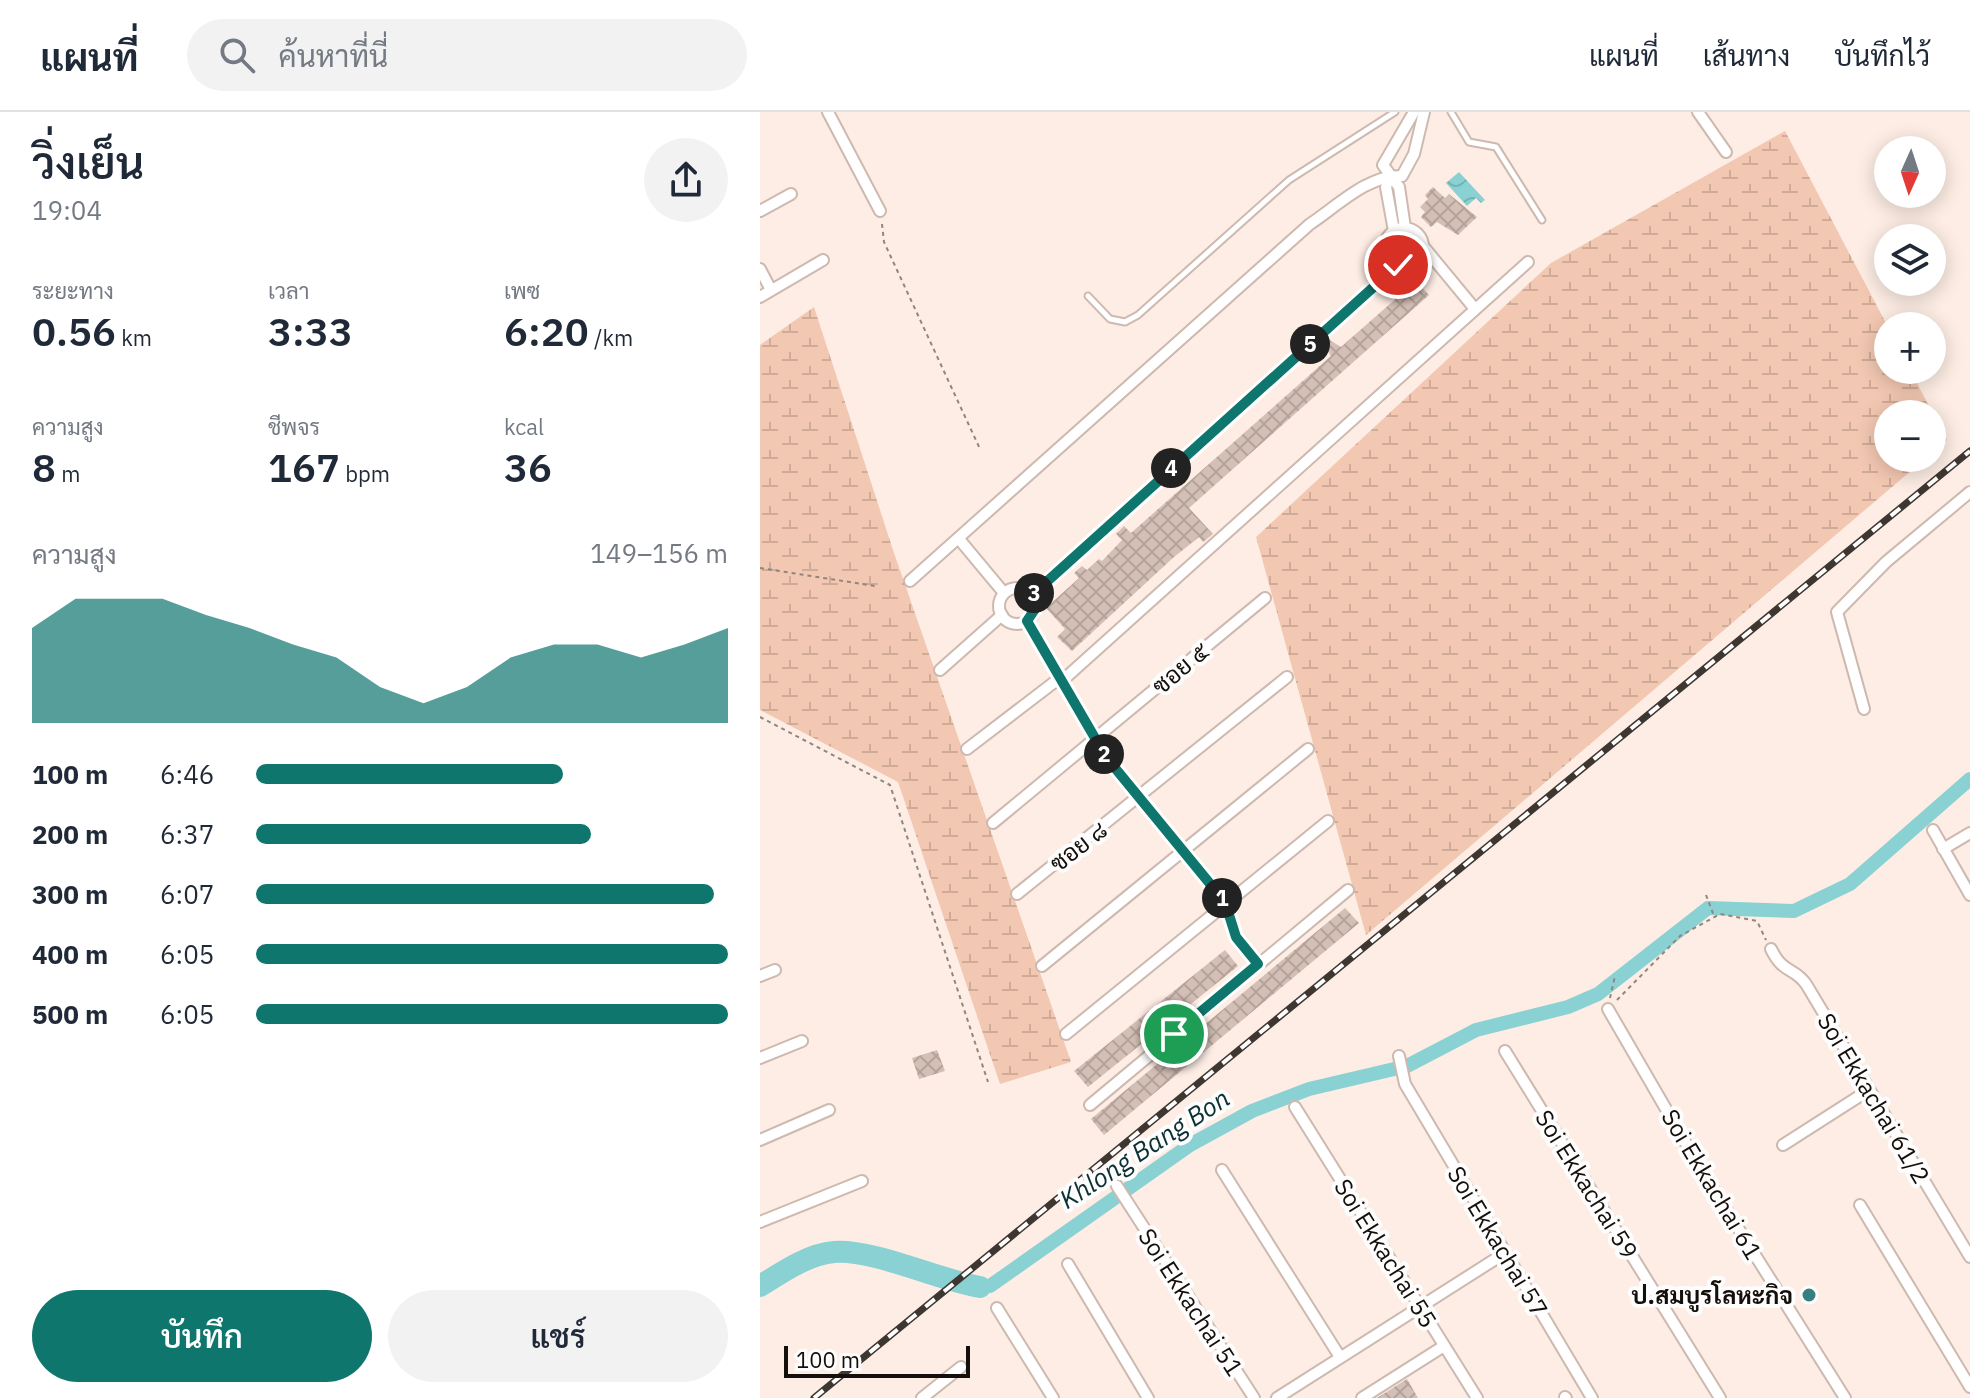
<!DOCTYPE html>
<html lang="th">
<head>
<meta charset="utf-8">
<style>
  :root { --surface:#fff; --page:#f2f2f3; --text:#1f2937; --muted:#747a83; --line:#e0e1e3; --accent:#0f766e }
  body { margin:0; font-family:"IBM Plex Sans",Sarabun,sans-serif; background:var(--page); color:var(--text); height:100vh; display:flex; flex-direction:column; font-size:30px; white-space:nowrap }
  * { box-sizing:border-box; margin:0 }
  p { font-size:26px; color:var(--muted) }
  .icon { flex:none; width:44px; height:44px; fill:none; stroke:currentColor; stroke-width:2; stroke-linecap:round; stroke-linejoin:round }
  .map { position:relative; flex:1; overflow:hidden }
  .details { display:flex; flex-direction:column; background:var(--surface); width:760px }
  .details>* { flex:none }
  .needle { width:52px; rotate:183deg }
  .fabs { position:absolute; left:1114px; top:24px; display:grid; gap:16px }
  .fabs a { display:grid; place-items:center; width:72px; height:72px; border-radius:50%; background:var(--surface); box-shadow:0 4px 20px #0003; font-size:40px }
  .scale { position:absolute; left:24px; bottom:20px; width:186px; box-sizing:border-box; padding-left:8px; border:4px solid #150f0b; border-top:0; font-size:22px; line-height:28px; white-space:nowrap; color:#150f0b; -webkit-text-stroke:6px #fdfdfd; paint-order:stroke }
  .pin { position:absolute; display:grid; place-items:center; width:68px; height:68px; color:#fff; margin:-34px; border:4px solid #fff; border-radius:50%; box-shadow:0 2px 8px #0007 }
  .km { position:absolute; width:40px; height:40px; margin:-20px; border-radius:50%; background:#222; color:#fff; font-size:22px; line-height:40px; text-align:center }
  .round { display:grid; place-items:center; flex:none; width:84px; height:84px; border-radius:42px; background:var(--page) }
  .overview { display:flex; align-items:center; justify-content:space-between; height:136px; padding:0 32px }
  h1 { font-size:44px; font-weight:600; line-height:60px }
  .metrics { display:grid; grid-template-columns:repeat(3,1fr); gap:12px; height:136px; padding:8px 32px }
  .metrics div { display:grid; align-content:center }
  .metrics b { font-size:40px; font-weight:600 }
  .metrics small { font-size:22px; font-weight:400 }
  .metrics p { font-size:22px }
  .chart { height:224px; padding:16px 32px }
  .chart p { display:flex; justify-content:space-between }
  .chart svg { width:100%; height:144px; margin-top:8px; fill:var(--accent); opacity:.7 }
  .cta { display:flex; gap:16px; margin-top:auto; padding:16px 32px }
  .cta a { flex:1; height:92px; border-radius:48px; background:var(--accent); color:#fff; font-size:32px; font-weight:600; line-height:92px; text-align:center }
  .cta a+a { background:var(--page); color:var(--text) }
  ul { padding:0 32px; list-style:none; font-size:26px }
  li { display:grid; grid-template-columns:128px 96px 1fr; align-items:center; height:60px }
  li i { height:20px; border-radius:10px; background:var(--accent) }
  header { display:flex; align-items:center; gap:48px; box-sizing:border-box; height:112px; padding:0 40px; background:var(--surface); border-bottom:2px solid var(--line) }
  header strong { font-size:38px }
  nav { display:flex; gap:44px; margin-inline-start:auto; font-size:28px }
  .search { width:560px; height:72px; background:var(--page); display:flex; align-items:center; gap:20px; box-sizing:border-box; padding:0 28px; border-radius:44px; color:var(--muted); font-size:30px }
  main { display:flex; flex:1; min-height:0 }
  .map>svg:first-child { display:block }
  .wetland { fill:url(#wetland-marsh) }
  .water { fill:url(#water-waves) }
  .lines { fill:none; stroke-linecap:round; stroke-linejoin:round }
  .canal { stroke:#8ad1d3; stroke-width:14 }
  .river { stroke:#8ad1d3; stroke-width:22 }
  .building { fill:url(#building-cross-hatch) }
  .lane-casing { stroke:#cdb9af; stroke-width:9 }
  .street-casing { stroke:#cdb9af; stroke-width:14 }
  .path { stroke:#91867f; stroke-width:2; stroke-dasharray:4 4; stroke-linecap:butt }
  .lane { stroke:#fff; stroke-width:5 }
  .street { stroke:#fff; stroke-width:10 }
  .rail-casing { stroke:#3e3631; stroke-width:7 }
  .rail { stroke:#fdfdfd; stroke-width:4; stroke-dasharray:12; stroke-linecap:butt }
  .route-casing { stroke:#fff; stroke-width:16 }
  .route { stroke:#0f766e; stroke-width:10 }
  .poi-dot { fill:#377f81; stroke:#fdfdfd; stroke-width:3 }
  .labels { text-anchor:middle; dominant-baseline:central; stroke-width:8; stroke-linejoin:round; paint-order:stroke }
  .street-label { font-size:24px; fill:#150f0b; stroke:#fdfdfd }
  .poi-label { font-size:24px; font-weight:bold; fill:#150f0b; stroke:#fdfdfd; text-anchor:end }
  .water-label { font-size:26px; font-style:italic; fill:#0b3031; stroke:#fdfdfd }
</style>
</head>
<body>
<header>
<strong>แผนที่</strong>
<div class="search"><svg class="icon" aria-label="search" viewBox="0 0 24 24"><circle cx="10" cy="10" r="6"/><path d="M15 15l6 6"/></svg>ค้นหาที่นี่</div>
<nav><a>แผนที่</a><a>เส้นทาง</a><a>บันทึกไว้</a></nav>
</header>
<main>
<section class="details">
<div class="overview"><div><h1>วิ่งเย็น</h1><p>19:04</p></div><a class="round"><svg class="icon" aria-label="share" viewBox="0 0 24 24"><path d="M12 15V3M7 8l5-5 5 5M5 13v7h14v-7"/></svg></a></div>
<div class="metrics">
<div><p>ระยะทาง</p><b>0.56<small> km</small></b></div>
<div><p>เวลา</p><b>3:33</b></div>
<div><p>เพซ</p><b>6:20<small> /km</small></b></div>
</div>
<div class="metrics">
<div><p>ความสูง</p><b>8<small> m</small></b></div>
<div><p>ชีพจร</p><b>167<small> bpm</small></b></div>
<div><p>kcal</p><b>36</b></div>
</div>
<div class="chart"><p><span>ความสูง</span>149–156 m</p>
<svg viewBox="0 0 160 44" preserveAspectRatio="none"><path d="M0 44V15L10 6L20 6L30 6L40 11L50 15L60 20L70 24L80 33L90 38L100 33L110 24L120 20L130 20L140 24L150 20L160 15V44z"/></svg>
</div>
<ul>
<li><b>100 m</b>6:46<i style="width:65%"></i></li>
<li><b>200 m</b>6:37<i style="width:71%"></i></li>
<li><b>300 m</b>6:07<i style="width:97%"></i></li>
<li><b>400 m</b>6:05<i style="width:100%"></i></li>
<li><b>500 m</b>6:05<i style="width:100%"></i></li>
</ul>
<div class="cta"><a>บันทึก</a><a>แชร์</a></div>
</section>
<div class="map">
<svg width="1210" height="1286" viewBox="0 0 1210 1286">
  <defs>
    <pattern id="wetland-marsh" width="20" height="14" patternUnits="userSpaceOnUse" patternTransform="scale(2)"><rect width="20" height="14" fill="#f3c8b2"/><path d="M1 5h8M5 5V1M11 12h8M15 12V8" fill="none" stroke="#cfab98"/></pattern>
    <pattern id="water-waves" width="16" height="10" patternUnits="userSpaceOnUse" patternTransform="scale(2)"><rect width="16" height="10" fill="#8ad1d3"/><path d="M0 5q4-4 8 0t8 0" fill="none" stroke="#76b2b4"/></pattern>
    <pattern id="building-cross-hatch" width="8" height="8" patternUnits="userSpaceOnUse" patternTransform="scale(2)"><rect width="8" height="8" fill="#d3bfb5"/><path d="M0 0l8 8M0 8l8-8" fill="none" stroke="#b4a39a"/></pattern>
  </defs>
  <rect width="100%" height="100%" fill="#fdede4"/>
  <g class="wetland">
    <path d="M1025,19L1128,215V258H1150L1187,328L1172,341V302H1128V346H1166L606,823L496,425L791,151Z"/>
    <path d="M54,195L133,438L311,950L240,972L138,670L0,598V233Z"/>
  </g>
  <path class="water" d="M699,60L725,88L721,91L716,86L707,94L686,71Z"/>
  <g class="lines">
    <path class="canal" d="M220,1175L230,1174L430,1033L492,999L549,977L647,954L716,918L808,895L838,882L948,796L1034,799L1090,772L1210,667"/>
    <path class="river" d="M0,1174C21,1161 48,1142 74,1140C113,1137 179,1168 220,1175"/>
  </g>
  <g class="building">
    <path d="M673,75L685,86L689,82L717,105L698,123L677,110L671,115L661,105L665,100L660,95L668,87L665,83Z"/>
    <path d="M656,169L669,183L429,396L453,422L443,430L439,425L414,445L312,539L297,525L305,517L286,496L319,466L314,461L322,454L327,458L339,447L342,449L362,428L356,422L364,414L371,421L571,244L563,231L568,227L581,235Z"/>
    <path d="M585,796L599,811L344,1023L331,1007Z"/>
    <path d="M465,838L478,854L328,975L314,959Z"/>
    <path d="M177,938L185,959L159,967L152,946Z"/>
    <path d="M647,1267L658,1286H617Z"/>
  </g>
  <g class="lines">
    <g class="lane-casing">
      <g id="lane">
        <path d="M691,0L709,30L736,35L782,108"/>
        <path d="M328,184L350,207L365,210L378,203L529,68L635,0"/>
      </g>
    </g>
    <g class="street-casing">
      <g id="street">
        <path d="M68,0L120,99"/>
        <path d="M938,0L966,40"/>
        <path d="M630,63L626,75L634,119"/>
        <path d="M0,99L31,82"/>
        <path d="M645,116L639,75L623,53L654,0"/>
        <circle cx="644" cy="135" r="19"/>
        <path d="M663,134L715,197"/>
        <path d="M0,157L11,178"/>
        <path d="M0,185L63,148"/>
        <path d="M199,427L244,481"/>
        <path d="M150,469L550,112C576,95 609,62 642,64L654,42L664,0"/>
        <circle cx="257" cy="494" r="18"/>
        <path d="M272,483L638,153"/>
        <path d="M267,509L346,645L465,790L476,825L498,852"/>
        <path d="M180,558L242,503"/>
        <path d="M303,568L768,150"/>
        <path d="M1104,597L1077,500L1126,450L1210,380"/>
        <path d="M207,637L301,565"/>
        <path d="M233,711L505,486"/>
        <path d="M1173,718L1210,783"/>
        <path d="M1183,737L1210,721"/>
        <path d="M257,782L527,565"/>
        <path d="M1011,837C1024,863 1033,854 1046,872L1210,1145"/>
        <path d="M282,854L548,637"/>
        <path d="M0,864L15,858"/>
        <path d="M848,897L939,1054L1085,1286"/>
        <path d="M306,922L568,709"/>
        <path d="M745,939L960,1286"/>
        <path d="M639,944L645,972L832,1286"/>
        <path d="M0,946L42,929"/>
        <path d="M330,993L588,778"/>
        <path d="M535,995L717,1286"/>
        <path d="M0,1028L69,998"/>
        <path d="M1023,1033L1109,978"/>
        <path d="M462,1058L580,1245"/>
        <path d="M357,1074L494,1286"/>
        <path d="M1100,1093L1210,1275"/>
        <path d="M0,1110L102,1069"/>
        <path d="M308,1152L388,1286"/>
        <path d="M237,1196L293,1286"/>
        <path d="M805,1285L806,1286"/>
        <path d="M162,1286L201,1255"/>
        <path d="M517,1286L745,1141"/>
        <path d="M602,1286L684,1234"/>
      </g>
    </g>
    <g class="path">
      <path d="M122,112L124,130L220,337"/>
      <path d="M0,456L115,474"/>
      <path d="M0,605L130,673L228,970"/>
      <path d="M946,783L954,804"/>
      <path d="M850,886L855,864"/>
      <path d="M857,888L920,824L960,802L997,809L1006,828"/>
    </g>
    <use href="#lane" class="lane"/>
    <use href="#street" class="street"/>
    <g class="rail-casing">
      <path id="rail" d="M54,1286L1210,339"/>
    </g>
    <use href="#rail" class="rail"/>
  </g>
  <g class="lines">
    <g class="route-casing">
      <path id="route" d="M414,922L498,852L476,825L465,790L346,645L267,509L275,497L272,483L638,153"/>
    </g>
    <use href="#route" class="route"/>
  </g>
  <circle class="poi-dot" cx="1049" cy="1183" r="8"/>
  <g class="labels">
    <g class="street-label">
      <text transform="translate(420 556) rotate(-40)">ซอย ๕</text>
      <text transform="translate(318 734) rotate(-38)">ซอย ๘</text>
      <text transform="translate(1114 986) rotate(59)">Soi Ekkachai 61/2</text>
      <text transform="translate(827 1072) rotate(58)">Soi Ekkachai 59</text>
      <text transform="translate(952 1072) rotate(59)">Soi Ekkachai 61</text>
      <text transform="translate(738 1129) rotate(59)">Soi Ekkachai 57</text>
      <text transform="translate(626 1141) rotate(58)">Soi Ekkachai 55</text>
      <text transform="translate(431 1190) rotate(57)">Soi Ekkachai 51</text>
    </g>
    <g class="poi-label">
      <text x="1033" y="1183">ป.สมบูรโลหะกิจ</text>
    </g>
    <g class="water-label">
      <text transform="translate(384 1036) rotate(-33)">Khlong Bang Bon</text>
    </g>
  </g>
</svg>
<div class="fabs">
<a><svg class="needle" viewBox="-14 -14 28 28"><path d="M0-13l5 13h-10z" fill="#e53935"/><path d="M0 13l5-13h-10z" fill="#747a83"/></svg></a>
<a><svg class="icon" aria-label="layers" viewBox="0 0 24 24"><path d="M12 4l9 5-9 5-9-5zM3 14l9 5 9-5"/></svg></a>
<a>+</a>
<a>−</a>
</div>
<div class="scale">100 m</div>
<div class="pin" style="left:414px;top:922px;background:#1e9e55"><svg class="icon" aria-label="arrive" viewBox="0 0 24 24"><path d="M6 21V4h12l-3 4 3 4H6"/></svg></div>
<div class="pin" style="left:638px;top:153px;background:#d93025"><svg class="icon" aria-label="check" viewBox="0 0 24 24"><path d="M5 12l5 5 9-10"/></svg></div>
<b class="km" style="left:462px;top:786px">1</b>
<b class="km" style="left:344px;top:642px">2</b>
<b class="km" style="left:274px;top:481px">3</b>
<b class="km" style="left:411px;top:356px">4</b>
<b class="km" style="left:550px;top:232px">5</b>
</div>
</main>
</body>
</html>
